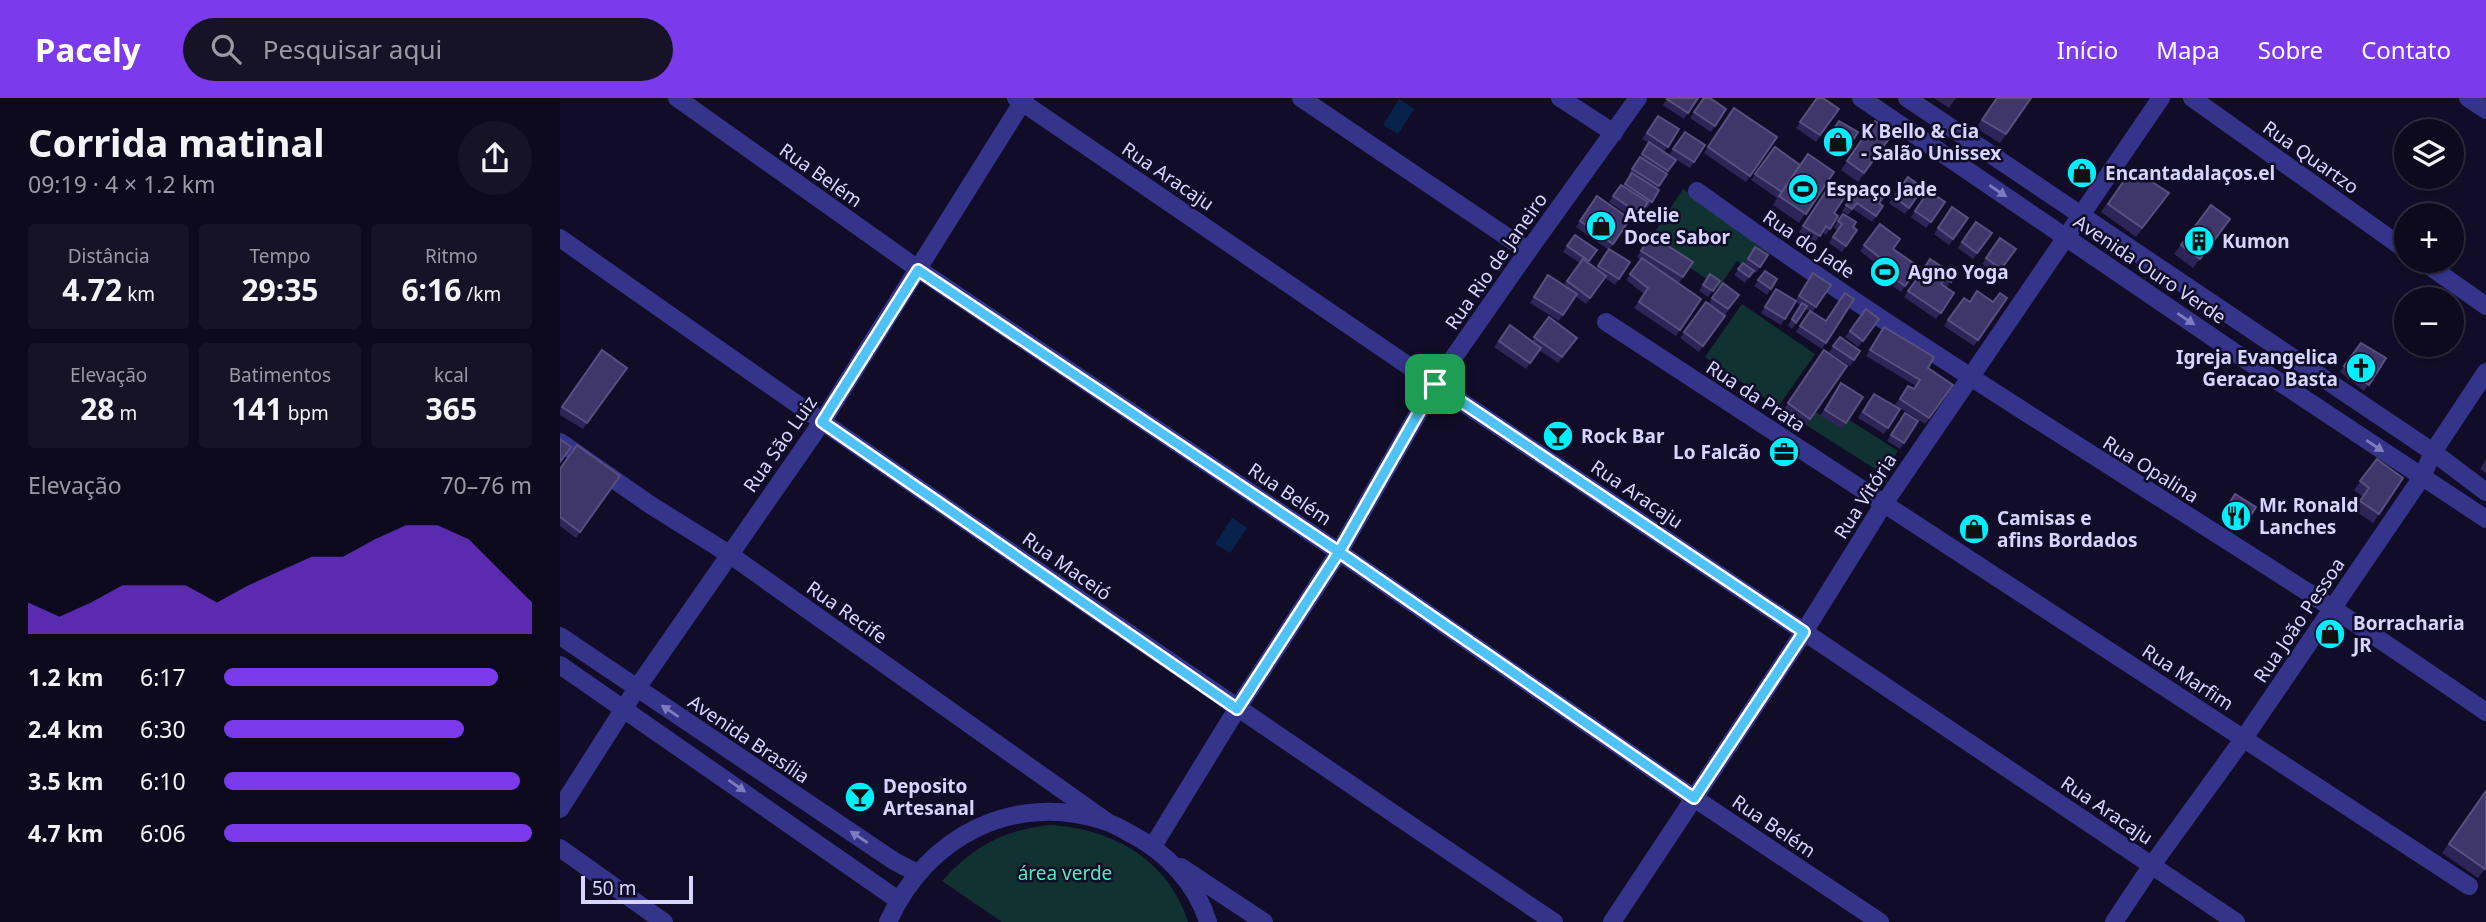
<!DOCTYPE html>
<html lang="pt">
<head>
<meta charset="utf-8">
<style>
  :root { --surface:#0d0a1e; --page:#161327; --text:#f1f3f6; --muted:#9a9aa4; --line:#2d2b3c; --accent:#7c3aed }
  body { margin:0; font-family:"Noto Sans",sans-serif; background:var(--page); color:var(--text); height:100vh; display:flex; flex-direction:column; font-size:26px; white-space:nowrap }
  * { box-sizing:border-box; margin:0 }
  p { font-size:23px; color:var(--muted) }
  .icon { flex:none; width:38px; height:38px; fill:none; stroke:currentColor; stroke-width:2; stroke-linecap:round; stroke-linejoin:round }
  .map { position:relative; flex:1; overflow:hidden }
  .details { display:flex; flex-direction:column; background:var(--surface); width:560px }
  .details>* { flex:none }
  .fabs { position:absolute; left:1834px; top:21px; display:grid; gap:14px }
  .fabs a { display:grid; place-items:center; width:70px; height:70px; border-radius:50%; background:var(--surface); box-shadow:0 2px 5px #0004,0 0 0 2px var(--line); font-size:35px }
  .scale { position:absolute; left:21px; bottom:18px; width:112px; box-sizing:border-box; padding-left:7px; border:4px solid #d7d4ff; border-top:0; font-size:19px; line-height:24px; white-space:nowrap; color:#d7d4ff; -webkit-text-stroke:5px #110d28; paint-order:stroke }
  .pin { position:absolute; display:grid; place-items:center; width:60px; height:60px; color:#fff; margin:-30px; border-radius:14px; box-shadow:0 4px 10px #0006 }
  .round { display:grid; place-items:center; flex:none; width:74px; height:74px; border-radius:37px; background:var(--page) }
  .overview { display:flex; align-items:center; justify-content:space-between; height:119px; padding:0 28px }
  h1 { font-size:38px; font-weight:700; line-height:52px }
  .metrics { display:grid; grid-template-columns:repeat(3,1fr); gap:10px; height:119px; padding:7px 28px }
  .metrics div { display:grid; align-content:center; border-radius:7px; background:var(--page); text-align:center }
  .metrics b { font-size:30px; font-weight:700 }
  .metrics small { font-size:19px; font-weight:400 }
  .metrics p { font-size:19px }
  .chart { height:196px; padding:14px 28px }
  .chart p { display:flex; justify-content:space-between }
  .chart svg { width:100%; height:126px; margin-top:7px; fill:var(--accent); opacity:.7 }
  ul { padding:0 28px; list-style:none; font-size:23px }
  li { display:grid; grid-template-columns:112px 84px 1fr; align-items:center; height:52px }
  li i { height:18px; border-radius:9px; background:var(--accent) }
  header { display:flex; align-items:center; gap:42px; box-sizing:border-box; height:98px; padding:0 35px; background:var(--accent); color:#fff }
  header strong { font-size:33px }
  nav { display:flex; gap:38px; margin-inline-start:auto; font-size:24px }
  .search { width:490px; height:63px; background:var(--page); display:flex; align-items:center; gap:18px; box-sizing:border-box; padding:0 24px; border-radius:38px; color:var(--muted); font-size:26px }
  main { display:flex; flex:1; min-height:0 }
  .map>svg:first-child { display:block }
  .green { fill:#103230 }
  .water { fill:#07234c }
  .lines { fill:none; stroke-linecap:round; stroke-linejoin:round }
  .minor { stroke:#34348b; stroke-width:18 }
  .wall { fill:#2d2457 }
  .building { fill:#3f3769; stroke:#575080; stroke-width:2 }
  .oneway { fill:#7d7cbf }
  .route-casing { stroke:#fff; stroke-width:14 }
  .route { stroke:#4fc3f7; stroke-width:9 }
  .labels { text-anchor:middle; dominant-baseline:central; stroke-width:5; stroke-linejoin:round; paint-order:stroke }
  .poi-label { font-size:19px; font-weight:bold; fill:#d7d4ff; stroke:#110d28; text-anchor:start }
  .street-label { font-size:19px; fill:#d7d4ff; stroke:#110d28 }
  .park-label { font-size:19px; fill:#55eabf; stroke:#110d28 }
</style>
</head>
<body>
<header>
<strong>Pacely</strong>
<div class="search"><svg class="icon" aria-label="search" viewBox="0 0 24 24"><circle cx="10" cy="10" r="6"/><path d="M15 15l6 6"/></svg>Pesquisar aqui</div>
<nav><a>Início</a><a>Mapa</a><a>Sobre</a><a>Contato</a></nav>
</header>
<main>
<section class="details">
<div class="overview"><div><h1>Corrida matinal</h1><p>09:19 · 4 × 1.2 km</p></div><a class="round"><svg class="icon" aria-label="share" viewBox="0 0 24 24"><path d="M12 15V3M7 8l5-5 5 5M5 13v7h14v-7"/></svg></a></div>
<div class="metrics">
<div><p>Distância</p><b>4.72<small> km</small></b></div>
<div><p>Tempo</p><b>29:35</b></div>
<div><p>Ritmo</p><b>6:16<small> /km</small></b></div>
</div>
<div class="metrics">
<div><p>Elevação</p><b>28<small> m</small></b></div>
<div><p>Batimentos</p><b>141<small> bpm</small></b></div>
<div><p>kcal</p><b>365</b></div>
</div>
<div class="chart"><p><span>Elevação</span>70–76 m</p>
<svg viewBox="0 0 160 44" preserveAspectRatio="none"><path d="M0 44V33L10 38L20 33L30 27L40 27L50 27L60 33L70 27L80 22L90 17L100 17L110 11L120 6L130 6L140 11L150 22L160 33V44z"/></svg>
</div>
<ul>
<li><b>1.2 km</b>6:17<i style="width:89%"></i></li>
<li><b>2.4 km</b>6:30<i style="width:78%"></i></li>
<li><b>3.5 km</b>6:10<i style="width:96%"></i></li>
<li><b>4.7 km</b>6:06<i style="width:100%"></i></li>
</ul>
</section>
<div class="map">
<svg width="1926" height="824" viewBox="0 0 1926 824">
  <rect width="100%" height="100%" fill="#110d28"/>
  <g class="green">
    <path d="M1123,91L1213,151L1204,164L1191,156L1183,167L1177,163L1159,189L1089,143Z"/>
    <path d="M1182,206L1255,256L1218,309L1145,259Z"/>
    <path d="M1254,313L1282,331L1288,321L1338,353L1323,376L1246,327Z"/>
    <path d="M489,727C551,730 608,761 628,824H442L382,783C414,748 441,733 489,727Z"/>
  </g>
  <g class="water">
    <path d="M839,1L854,11L838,36L823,27Z"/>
    <path d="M672,420L687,430L670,455L655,446Z"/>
  </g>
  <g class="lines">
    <g class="minor">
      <path d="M117,0L358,171L779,454L1134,700L1320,824"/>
      <path d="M456,0L875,286L1676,824"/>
      <path d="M741,0L968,153"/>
      <path d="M1000,0L1054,35"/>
      <path d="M1301,0L1683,260L1926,421"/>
      <path d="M1347,0L1873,354L1926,394"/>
      <path d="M1632,0L1846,152"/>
      <path d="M1908,0L1926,12"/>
      <path d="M1137,93C1342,242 1560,372 1772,510C1824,544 1875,579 1926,614"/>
      <path d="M0,140C329,372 660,599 994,824"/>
      <path d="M1862,163L1926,208"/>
      <path d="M1046,224L1909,788"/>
      <path d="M0,344L89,406L169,456L546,723"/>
      <path d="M0,538L334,763L357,775"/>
      <path d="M0,567L338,802"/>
      <path d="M0,711L77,590L262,324L465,0"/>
      <path d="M593,748L677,611L779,454L875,286L968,153L1078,0"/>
      <path d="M0,750L104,824"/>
      <path d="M621,769L704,824"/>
      <path d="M328,824C366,739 453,693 544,723C554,726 564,732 573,737C607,755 637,787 648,824"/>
      <path d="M1052,824L1244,534L1323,407L1601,0"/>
      <path d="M1554,824L1592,767L1684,640L1862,379L1873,354L1926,274"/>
    </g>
  </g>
  <g class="wall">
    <path d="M1107,0H1138L1124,21L1103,7Z"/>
    <path d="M1143,0L1166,11L1151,34L1130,20Z"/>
    <path d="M1257,0L1279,11L1256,44L1236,30Z"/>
    <path d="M1374,0H1396L1389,10Z"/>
    <path d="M1436,0H1471L1440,45L1416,30Z"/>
    <path d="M1174,10L1217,39L1186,84L1144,55Z"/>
    <path d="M1098,18L1119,31L1104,54L1116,62L1097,91L1092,104L1087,110L1085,108L1076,122L1049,104L1061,87L1063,88L1070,78L1068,77L1089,45L1082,41Z"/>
    <path d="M1279,23L1298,34L1281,59L1263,47Z"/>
    <path d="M1315,23L1333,35L1298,84L1281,72Z"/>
    <path d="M1125,34L1145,47L1130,70L1109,57Z"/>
    <path d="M1215,49L1240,67L1274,74L1239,125L1213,107L1217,100L1191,82Z"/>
    <path d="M1572,71L1603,104L1576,139L1541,114Z"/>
    <path d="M1348,79L1363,90L1345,116L1329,105Z"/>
    <path d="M1299,89L1323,108L1312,124L1293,111L1288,117L1282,113Z"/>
    <path d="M1268,90L1274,115L1278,118L1266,137L1262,134L1255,144L1239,134Z"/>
    <path d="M1369,93L1385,104L1366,130L1351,119Z"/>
    <path d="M1037,98L1070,121L1049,152L1016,129Z"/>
    <path d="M1651,107L1670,121L1633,170L1614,156Z"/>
    <path d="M1392,109L1408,120L1389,147L1374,136Z"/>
    <path d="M1283,116L1293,129L1297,132L1282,154L1269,145L1277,132L1274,129Z"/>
    <path d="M1416,124L1432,135L1413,161L1398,150Z"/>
    <path d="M1320,126L1333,151L1359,169L1341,194L1327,184L1323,188L1312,180L1320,169L1300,153Z"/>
    <path d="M1015,137L1037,152L1028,165L1036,171L1049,151L1070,164L1055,187L1045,180L1026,206L1015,198L999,223L970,205L988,177L1004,187L1020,165L1003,154Z"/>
    <path d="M1091,137L1133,164L1119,185L1106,177L1141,201L1116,238L1074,210L1084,196L1066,182L1081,162L1077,159Z"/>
    <path d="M1440,140L1456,151L1437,177L1422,166Z"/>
    <path d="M1195,149L1208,157L1196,175L1193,173L1185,185L1174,177L1183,165L1184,166Z"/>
    <path d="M1370,161L1395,177L1386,190L1394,195L1376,221L1344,199Z"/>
    <path d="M1205,173L1217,181L1207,197L1194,188Z"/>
    <path d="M1253,175L1271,187L1252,215L1245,210L1232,231L1228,227L1240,207L1236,204L1221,227L1201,215L1216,191L1235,203Z"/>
    <path d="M1150,176L1160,183L1148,199L1139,193Z"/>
    <path d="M1163,185L1179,197L1139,254L1120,240L1146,204L1148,206Z"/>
    <path d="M1404,200L1410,204H1433L1447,200L1414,248L1384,228Z"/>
    <path d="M1294,201L1262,251L1236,234L1250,213L1266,223Z"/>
    <path d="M1306,211L1319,221L1298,249L1285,239Z"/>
    <path d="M989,219L1017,240L998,265L979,252L966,271L934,249L950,227L972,243Z"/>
    <path d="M1324,229L1368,270L1393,287L1365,326L1335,307L1348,288L1353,291L1356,288L1306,258Z"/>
    <path d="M1280,239L1300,253L1290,268L1269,254Z"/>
    <path d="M1801,245L1826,260L1804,293L1780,274Z"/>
    <path d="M42,252L67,270L23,331L0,317V312Z"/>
    <path d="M1264,252L1287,268L1246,327L1224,311Z"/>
    <path d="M1281,285L1303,299L1282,331L1260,318Z"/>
    <path d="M1309,302L1328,330L1324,336L1298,320Z"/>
    <path d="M1345,315L1358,323L1340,351L1327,343Z"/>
    <path d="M1817,361L1843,380L1813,425L1794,412L1803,399L1794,392Z"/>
    <path d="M1926,361V375L1920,371Z"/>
    <path d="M0,371L60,378L16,440L0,428Z"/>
    <path d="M1671,402L1696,409L1681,433L1660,421Z"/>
    <path d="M1926,693V769L1918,780L1882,755Z"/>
  </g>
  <g class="building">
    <path d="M1108,0H1138L1128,15L1107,1Z"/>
    <path d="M1144,0H1150L1166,11L1155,28L1134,14Z"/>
    <path d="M1257,0H1263L1279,11L1260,37L1240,24Z"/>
    <path d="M1437,0H1471L1446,36L1422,22Z"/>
    <path d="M1174,10L1217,39L1190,78L1148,49Z"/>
    <path d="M1098,18L1119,31L1108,49L1087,35Z"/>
    <path d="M1279,23L1298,34L1286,53L1267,41Z"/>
    <path d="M1315,23L1333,35L1304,75L1287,63Z"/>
    <path d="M1125,34L1145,47L1134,64L1113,51Z"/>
    <path d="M1089,44L1116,62L1108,73L1082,56Z"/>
    <path d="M1215,49L1240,67L1222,94L1195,76Z"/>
    <path d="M1248,56L1274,74L1246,116L1219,98Z"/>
    <path d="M1080,59L1107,76L1099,88L1072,71Z"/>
    <path d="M1572,71L1609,95L1582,130L1548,106Z"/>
    <path d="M1072,75L1099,92L1092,104L1065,86Z"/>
    <path d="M1348,79L1363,90L1349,110L1334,99Z"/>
    <path d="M1061,87L1088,104L1080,116L1053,98Z"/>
    <path d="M1299,89L1311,98L1314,95L1322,101L1319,105L1323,108L1316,118L1297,105L1292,111L1286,107Z"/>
    <path d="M1268,90L1284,100L1274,115L1278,118L1270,131L1266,128L1260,138L1243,128Z"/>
    <path d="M1369,93L1385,104L1371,124L1355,113Z"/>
    <path d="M1037,98L1070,121L1053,146L1020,123Z"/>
    <path d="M1651,107L1670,121L1640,161L1621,147Z"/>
    <path d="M1392,109L1408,120L1393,141L1378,130Z"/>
    <path d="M1283,116L1296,124L1293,129L1297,132L1286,148L1273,139L1282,126L1278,123Z"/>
    <path d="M1416,124L1432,135L1417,155L1402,144Z"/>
    <path d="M1320,126L1340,141L1333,151L1359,169L1345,188L1331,178L1328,182L1316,174L1324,163L1304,147Z"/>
    <path d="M1015,137L1037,152L1029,163L1007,148Z"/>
    <path d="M1091,137L1133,164L1123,179L1081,153Z"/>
    <path d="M1440,140L1456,151L1441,171L1426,160Z"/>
    <path d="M1195,149L1208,157L1200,169L1188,161Z"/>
    <path d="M1049,151L1070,164L1059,181L1038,168Z"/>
    <path d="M1082,160L1141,201L1120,232L1079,204L1088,190L1070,176Z"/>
    <path d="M1023,161L1046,178L1030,200L1007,183Z"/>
    <path d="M1370,161L1395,177L1391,184L1385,180L1381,186L1394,195L1381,215L1348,193L1357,181L1363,184L1370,180L1362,174Z"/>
    <path d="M1183,165L1194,173L1189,179L1178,171Z"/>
    <path d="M1205,173L1217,181L1211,191L1198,182Z"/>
    <path d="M1253,175L1271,187L1256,209L1239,198Z"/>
    <path d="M1150,176L1160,183L1153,193L1143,187Z"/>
    <path d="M988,177L1017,196L1003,217L974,199Z"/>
    <path d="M1163,185L1179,197L1168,211L1152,200Z"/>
    <path d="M1216,191L1236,203L1225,221L1205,209Z"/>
    <path d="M1417,193L1433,204L1440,195L1447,200L1418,242L1388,222L1404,200L1410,204Z"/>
    <path d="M1285,195L1294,201L1266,245L1240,228L1250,213L1266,223Z"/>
    <path d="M1146,204L1165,218L1143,248L1124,234Z"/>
    <path d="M1242,205L1247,208L1236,225L1232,221Z"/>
    <path d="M1306,211L1319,221L1303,243L1290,233Z"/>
    <path d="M989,219L1017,240L1002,259L974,239Z"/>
    <path d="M950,227L981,250L970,265L939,243Z"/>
    <path d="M1324,229L1374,259L1368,270L1393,287L1369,320L1340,301L1348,288L1354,291L1360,282L1310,252Z"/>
    <path d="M1280,239L1300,253L1294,262L1273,248Z"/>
    <path d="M1801,245L1826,260L1809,287L1784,268Z"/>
    <path d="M42,252L67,270L27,325L2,309Z"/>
    <path d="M1264,252L1287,268L1250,321L1228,305Z"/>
    <path d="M1281,285L1303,299L1286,325L1265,312Z"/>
    <path d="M1314,296L1340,311L1328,330L1303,314Z"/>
    <path d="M1345,315L1358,323L1344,345L1331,337Z"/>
    <path d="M0,341L11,349L0,364Z"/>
    <path d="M17,347L60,378L20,434L0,419V371Z"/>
    <path d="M1817,361L1843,380L1819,416L1800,403L1809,390L1800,383Z"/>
    <path d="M1675,396L1696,409L1685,427L1664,415Z"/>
    <path d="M1926,693V769L1925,771L1889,746Z"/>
  </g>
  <defs><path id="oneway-solid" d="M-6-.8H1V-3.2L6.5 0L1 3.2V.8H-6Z" transform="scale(1.75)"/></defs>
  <g class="oneway">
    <use href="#oneway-solid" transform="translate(1438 93) rotate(34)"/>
    <use href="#oneway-solid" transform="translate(1626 221) rotate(34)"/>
    <use href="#oneway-solid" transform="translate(1815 348) rotate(34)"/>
    <use href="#oneway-solid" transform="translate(110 613) rotate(-146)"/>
    <use href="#oneway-solid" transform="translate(177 688) rotate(35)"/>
    <use href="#oneway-solid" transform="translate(299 739) rotate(-146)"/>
  </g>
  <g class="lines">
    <g class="route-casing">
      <path id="route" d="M875,286L779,454L358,172L262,324L677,611L779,454L1134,700L1244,534L875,286"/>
    </g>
    <use href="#route" class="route"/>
  </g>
  <defs>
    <g id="shop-disc" transform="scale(1.575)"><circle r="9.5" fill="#00efff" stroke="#110d28"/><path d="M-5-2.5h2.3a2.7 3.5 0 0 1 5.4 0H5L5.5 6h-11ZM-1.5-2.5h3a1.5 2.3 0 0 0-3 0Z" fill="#111"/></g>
    <g id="stadium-disc" transform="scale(1.575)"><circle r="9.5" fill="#00efff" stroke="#110d28"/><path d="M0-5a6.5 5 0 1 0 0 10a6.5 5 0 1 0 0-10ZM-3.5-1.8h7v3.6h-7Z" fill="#111"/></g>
    <g id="building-disc" transform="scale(1.575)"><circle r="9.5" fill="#00efff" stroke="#110d28"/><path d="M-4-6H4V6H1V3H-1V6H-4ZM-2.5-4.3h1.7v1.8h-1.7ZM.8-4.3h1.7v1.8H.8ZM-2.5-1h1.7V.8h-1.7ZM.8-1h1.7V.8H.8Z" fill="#111"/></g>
    <g id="church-disc" transform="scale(1.575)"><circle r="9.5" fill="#00efff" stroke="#110d28"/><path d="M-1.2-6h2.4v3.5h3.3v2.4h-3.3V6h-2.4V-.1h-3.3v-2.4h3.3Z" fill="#111"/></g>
    <g id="bar-disc" transform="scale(1.575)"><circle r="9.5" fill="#00efff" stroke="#110d28"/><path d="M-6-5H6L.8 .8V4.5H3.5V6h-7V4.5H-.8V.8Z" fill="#111"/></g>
    <g id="office-disc" transform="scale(1.575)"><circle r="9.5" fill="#00efff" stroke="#110d28"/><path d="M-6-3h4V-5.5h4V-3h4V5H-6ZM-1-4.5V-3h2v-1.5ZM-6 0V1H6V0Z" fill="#111"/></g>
    <g id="restaurant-disc" transform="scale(1.575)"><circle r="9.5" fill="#00efff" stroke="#110d28"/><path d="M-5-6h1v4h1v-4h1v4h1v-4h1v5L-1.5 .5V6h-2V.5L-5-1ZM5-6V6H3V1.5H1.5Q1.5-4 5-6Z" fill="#111"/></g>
  </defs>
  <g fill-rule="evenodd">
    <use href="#shop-disc" x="1278" y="44"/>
    <use href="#shop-disc" x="1522" y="75"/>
    <use href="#stadium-disc" x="1243" y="91"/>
    <use href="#shop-disc" x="1041" y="128"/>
    <use href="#building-disc" x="1639" y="143"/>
    <use href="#stadium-disc" x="1325" y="174"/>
    <use href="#church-disc" x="1801" y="270"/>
    <use href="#bar-disc" x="998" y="338"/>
    <use href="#office-disc" x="1224" y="354"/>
    <use href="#restaurant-disc" x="1676" y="418"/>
    <use href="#shop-disc" x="1414" y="431"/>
    <use href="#shop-disc" x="1770" y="536"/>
    <use href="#bar-disc" x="300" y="699"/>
  </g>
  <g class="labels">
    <g class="poi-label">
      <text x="1301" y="33">K Bello &amp; Cia<tspan x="1301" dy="22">- Salão Unissex</tspan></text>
      <text x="1545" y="75">Encantadalaços.el</text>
      <text x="1266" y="91">Espaço Jade</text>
      <text x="1064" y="117">Atelie<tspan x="1064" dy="22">Doce Sabor</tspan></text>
      <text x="1662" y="143">Kumon</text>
      <text x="1348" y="174">Agno Yoga</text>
      <text x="1778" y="259" text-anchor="end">Igreja Evangelica<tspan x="1778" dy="22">Geracao Basta</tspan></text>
      <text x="1021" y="338">Rock Bar</text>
      <text x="1201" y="354" text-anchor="end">Lo Falcão</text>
      <text x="1699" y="407">Mr. Ronald<tspan x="1699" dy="22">Lanches</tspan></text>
      <text x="1437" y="420">Camisas e<tspan x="1437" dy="22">afins Bordados</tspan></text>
      <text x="1793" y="525">Borracharia<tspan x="1793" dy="22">JR</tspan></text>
      <text x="323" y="688">Deposito<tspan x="323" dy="22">Artesanal</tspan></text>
    </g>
    <g class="street-label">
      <text transform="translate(1751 59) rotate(35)">Rua Quartzo</text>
      <text transform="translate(261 77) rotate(35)">Rua Belém</text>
      <text transform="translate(608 78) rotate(34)">Rua Aracaju</text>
      <text transform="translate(1249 146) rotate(34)">Rua do Jade</text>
      <text transform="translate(936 163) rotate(-55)">Rua Rio de Janeiro</text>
      <text transform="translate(1590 171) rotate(34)">Avenida Ouro Verde</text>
      <text transform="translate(1196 298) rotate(33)">Rua da Prata</text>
      <text transform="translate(220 346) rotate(-55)">Rua São Luiz</text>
      <text transform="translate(1591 371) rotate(32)">Rua Opalina</text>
      <text transform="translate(730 396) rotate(34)">Rua Belém</text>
      <text transform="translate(1077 396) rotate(34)">Rua Aracaju</text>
      <text transform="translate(1305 398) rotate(-57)">Rua Vitória</text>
      <text transform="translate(507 468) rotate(35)">Rua Maceió</text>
      <text transform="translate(287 514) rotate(35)">Rua Recife</text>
      <text transform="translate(1739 522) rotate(-56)">Rua João Pessoa</text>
      <text transform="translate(1628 579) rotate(33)">Rua Marfim</text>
      <text transform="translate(189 641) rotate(34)">Avenida Brasília</text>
      <text transform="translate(1547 712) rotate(34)">Rua Aracaju</text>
      <text transform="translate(1214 728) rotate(34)">Rua Belém</text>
    </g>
    <g class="park-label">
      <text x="505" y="775">área verde</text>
    </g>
  </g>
</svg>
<div class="fabs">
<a><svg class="icon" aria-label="layers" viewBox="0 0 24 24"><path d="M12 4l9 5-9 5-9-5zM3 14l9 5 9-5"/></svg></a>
<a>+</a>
<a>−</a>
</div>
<div class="scale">50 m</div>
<div class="pin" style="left:875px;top:286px;background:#1e9e55"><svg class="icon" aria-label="arrive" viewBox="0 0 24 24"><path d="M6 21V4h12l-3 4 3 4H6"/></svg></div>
</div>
</main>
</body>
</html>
